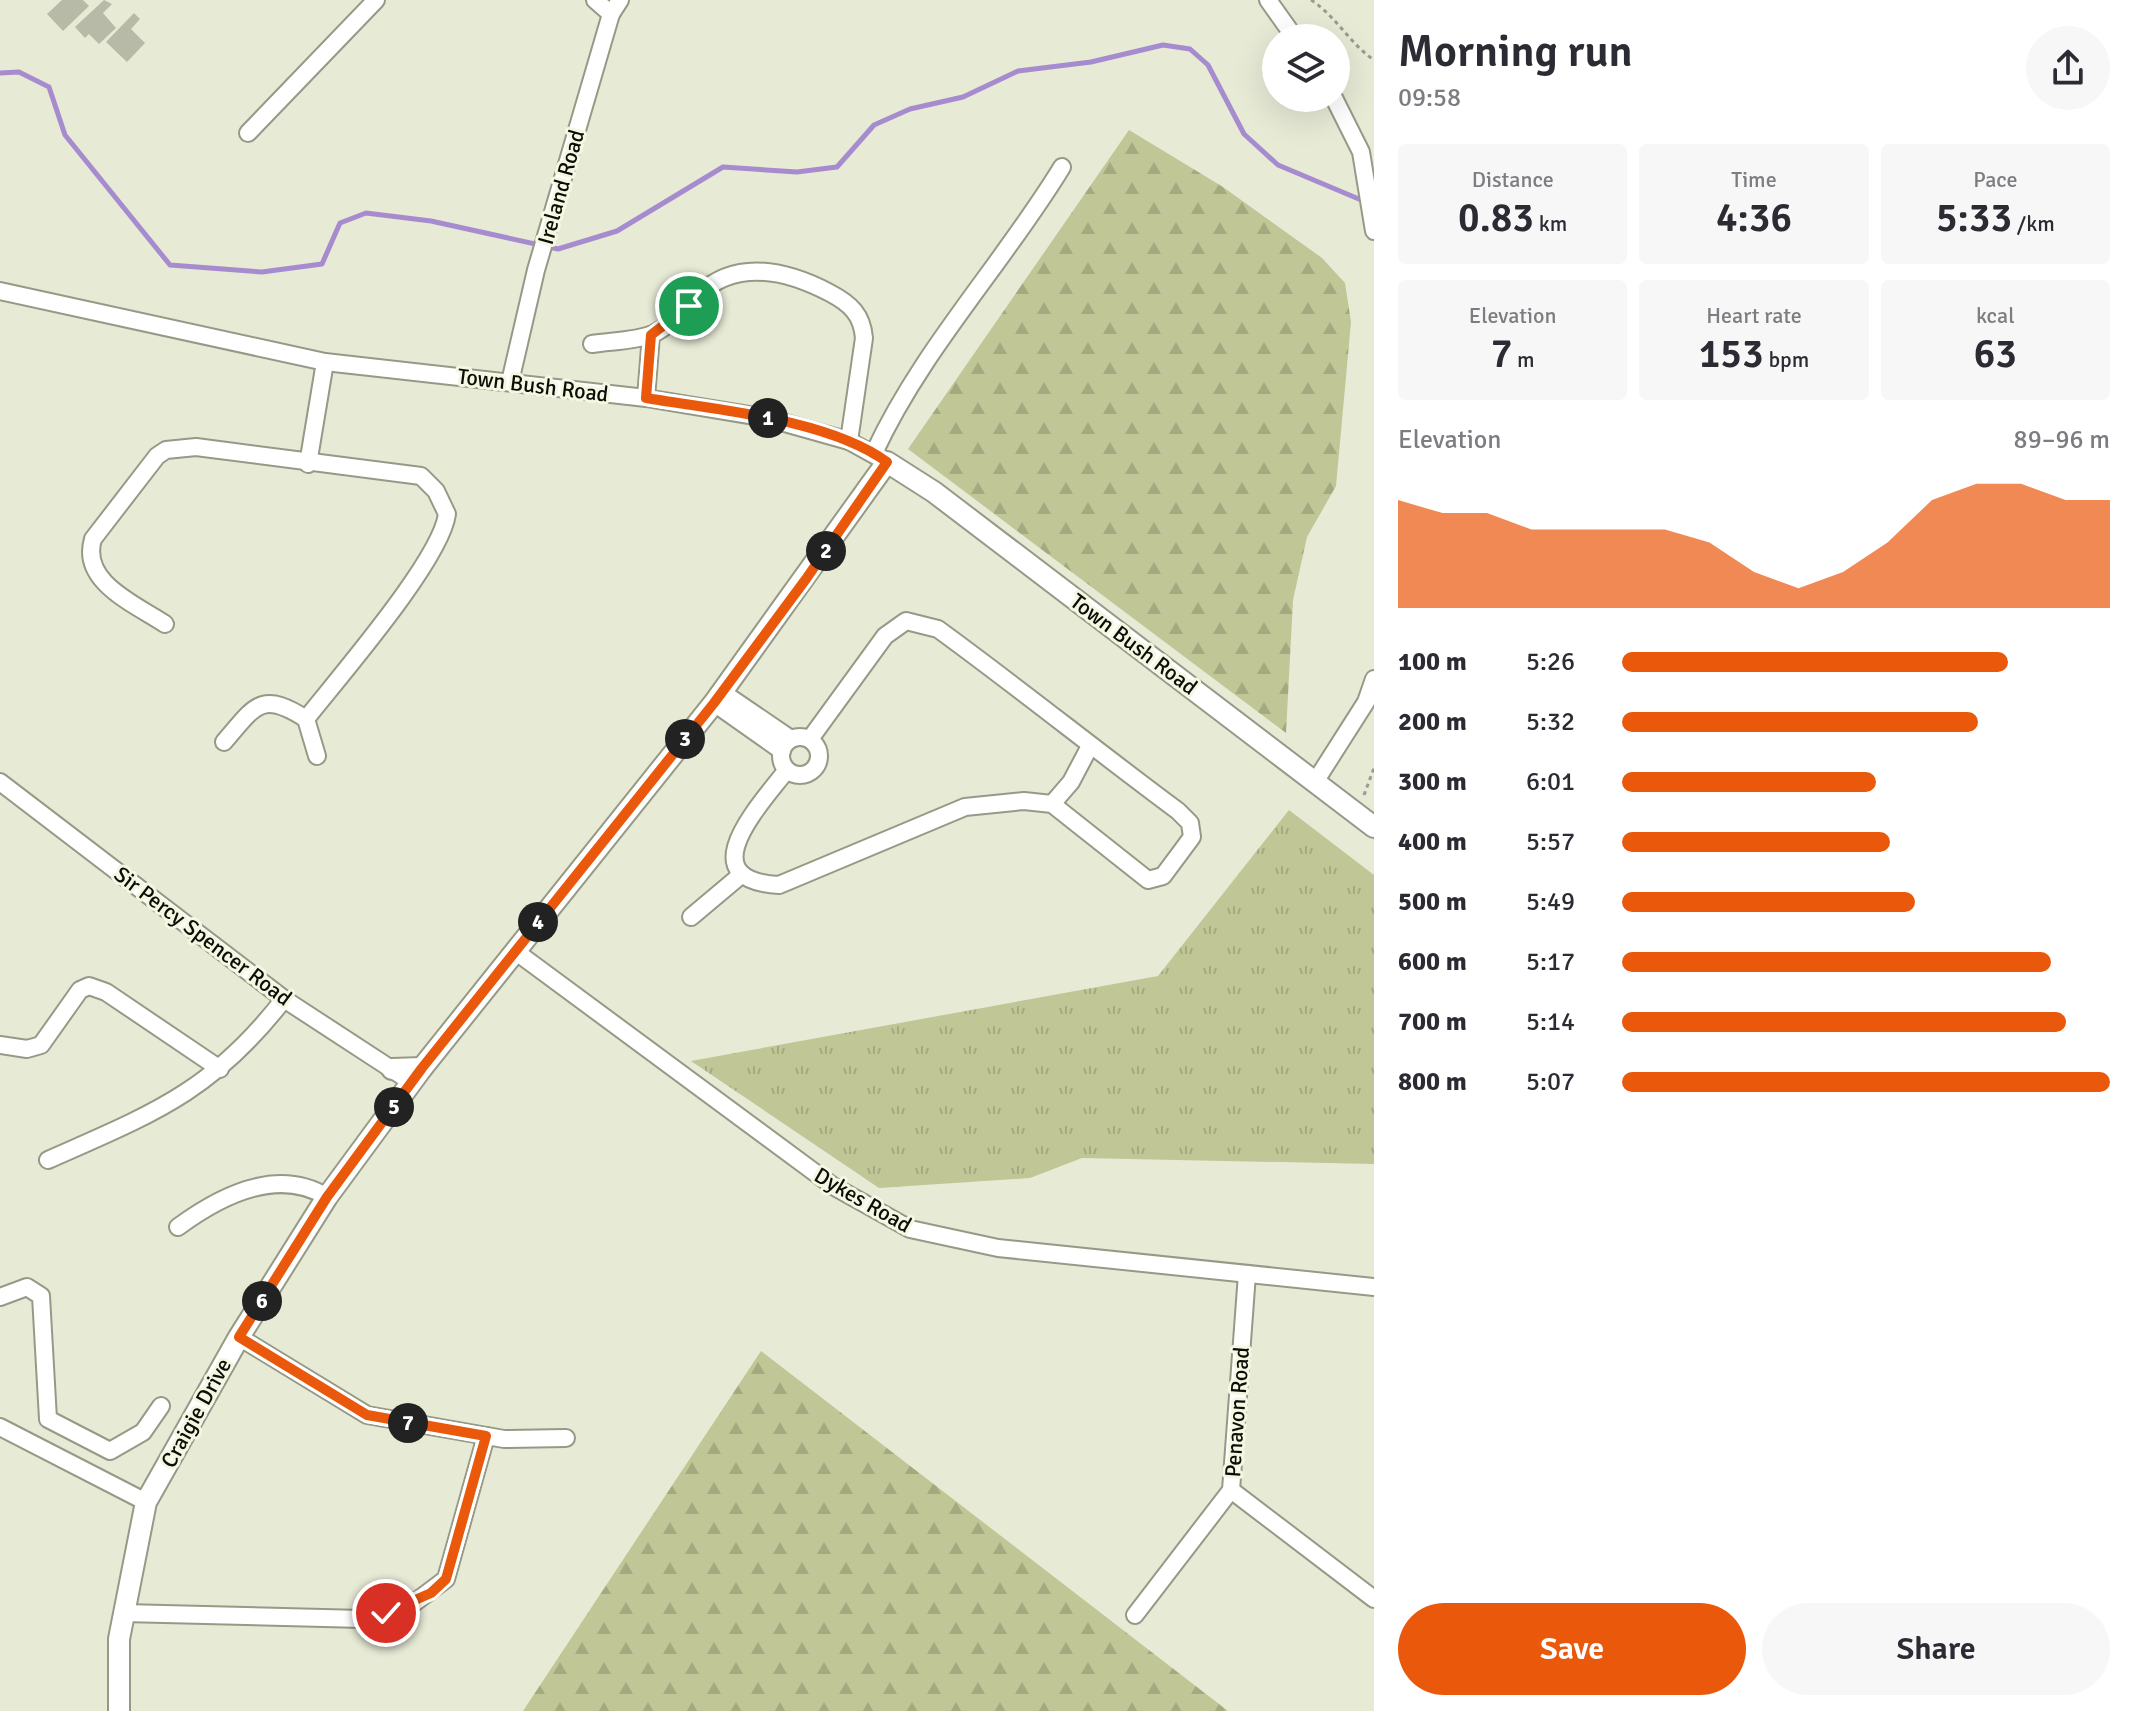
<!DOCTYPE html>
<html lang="en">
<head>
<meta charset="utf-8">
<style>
  :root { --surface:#fff; --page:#f7f7f7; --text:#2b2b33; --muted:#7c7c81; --accent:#ea580c }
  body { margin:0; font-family:Signika,sans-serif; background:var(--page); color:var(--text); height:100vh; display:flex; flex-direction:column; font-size:30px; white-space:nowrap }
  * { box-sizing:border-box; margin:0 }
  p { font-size:26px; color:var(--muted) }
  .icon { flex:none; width:44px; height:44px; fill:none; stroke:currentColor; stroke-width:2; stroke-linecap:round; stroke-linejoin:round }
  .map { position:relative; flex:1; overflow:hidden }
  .drawer { display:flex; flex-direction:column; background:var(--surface); width:760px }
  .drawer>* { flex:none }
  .controls { position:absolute; left:1262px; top:24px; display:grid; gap:16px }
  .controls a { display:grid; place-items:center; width:88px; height:88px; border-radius:50%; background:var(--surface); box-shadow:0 8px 32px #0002; font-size:40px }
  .pin { position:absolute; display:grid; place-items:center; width:68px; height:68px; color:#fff; margin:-34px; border:4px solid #fff; border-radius:50%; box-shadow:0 2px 8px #0007 }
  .km { position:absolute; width:40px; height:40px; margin:-20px; border-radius:50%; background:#222; color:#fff; font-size:22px; line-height:40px; text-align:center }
  .round { display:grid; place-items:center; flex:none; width:84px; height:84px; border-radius:42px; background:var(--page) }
  .headline { display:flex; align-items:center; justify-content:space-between; height:136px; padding:0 24px }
  h1 { font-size:44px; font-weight:600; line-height:60px }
  .stats { display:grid; grid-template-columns:repeat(3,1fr); gap:12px; height:136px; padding:8px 24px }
  .stats div { display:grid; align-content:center; border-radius:8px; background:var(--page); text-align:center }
  .stats b { font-size:40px; font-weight:600 }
  .stats small { font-size:22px; font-weight:400 }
  .stats p { font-size:22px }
  .chart { height:224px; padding:16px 24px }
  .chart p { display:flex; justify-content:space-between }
  .chart svg { width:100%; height:144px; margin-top:8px; fill:var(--accent); opacity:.7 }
  .cta { display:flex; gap:16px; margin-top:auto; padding:16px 24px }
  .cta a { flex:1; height:92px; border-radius:48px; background:var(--accent); color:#fff; font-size:32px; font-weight:600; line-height:92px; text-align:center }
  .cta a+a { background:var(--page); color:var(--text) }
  ul { padding:0 24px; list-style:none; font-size:26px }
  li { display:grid; grid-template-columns:128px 96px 1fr; align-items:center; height:60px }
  li i { height:20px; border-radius:10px; background:var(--accent) }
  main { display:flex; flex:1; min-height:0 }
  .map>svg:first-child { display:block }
  .grass { fill:url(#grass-tufts) }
  .forest { fill:url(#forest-firs) }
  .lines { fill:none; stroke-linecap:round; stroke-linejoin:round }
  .stream { stroke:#a68ccf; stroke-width:5 }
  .building { fill:#b7baa6 }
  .minor-casing { stroke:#969986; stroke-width:20 }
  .tertiary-casing { stroke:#969986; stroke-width:24 }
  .path { stroke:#9a9c8d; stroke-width:3; stroke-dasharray:4 4; stroke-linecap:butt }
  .minor { stroke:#fff; stroke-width:16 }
  .tertiary { stroke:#fff; stroke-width:20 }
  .route-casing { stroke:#fff; stroke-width:16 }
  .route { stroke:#ea580c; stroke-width:10 }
  .labels { text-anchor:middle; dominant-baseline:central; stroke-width:6; stroke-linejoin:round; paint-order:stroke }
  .street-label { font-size:22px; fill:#0c0d07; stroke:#f4f7e2 }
</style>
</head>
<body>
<main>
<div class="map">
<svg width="1374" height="1711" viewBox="0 0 1374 1711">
  <defs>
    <pattern id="grass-tufts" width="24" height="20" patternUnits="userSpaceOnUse" patternTransform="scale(2)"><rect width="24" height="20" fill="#c0c695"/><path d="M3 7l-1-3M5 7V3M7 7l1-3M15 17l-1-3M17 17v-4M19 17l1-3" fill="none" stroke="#a4a97f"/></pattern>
    <pattern id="forest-firs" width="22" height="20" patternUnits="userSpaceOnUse" patternTransform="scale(2)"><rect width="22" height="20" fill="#c0c695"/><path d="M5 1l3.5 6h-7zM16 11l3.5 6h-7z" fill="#a4a97f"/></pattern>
  </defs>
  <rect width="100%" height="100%" fill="#e7ead5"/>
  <path class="grass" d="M1289,810L1374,875V1164L1082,1158L1030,1178L879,1188L691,1061L1158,976Z"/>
  <g class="forest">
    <path d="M1129,130L1223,187L1322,258L1345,283L1351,322L1336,486L1307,537L1293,600L1286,733L908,449Z"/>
    <path d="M761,1351L1228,1711H523Z"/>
  </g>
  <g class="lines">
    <path class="stream" d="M0,73L19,72L49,87L65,135L170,265L262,272L322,264L340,223L366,213L431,221L558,249L617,231L723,167L797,172L837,167L874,125L910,109L963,97L1018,71L1091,62L1163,45L1190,49L1208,65L1244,134L1278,165L1366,202"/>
  </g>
  <g class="building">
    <path d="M62,0H83L89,6L63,31L47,14Z"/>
    <path d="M104,0L112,4L103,13L116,28L99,44L89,34L85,38L75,27Z"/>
    <path d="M134,13L140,19L131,29L145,43L127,62L106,42Z"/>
  </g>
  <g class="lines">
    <g class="minor-casing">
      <g id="minor">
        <path d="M1268,0L1295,38"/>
        <path d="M611,14L620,0"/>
        <path d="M1334,98L1361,152L1374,231"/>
        <path d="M248,133L376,0"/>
        <path d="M0,291L325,362L646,398L767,418L849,441L887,462"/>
        <path d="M592,344C611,341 636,341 653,334C672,325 684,308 699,294C738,258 788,271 830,293C851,304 862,315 864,338L849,441"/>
        <path d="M510,382L536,270L611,14L595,0"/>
        <path d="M646,398L651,335"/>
        <path d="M874,453C922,349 1003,264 1062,167"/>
        <path d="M308,464L325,362"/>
        <path d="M165,624C135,604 80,582 93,539L157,456L166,450L196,447L421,476L436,491L447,514C441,560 339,677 306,719"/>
        <path d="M722,692L791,739"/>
        <path d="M714,703L782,751"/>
        <circle cx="800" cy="756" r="19"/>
        <path d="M224,742C255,706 261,690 306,719L317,756"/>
        <path d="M786,771C759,806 689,880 779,885L965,807L1024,801L1052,804L1148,880L1163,876L1192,837L1190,823L1178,811C1097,751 1019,688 938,629L906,621L885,636L810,739"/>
        <path d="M0,782L284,999L402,1076"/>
        <path d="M1315,782L1366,702L1374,679"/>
        <path d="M1052,804L1071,782L1090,746"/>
        <path d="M691,917L741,875"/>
        <path d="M515,951L833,1186L910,1229L998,1248L1374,1287"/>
        <path d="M0,1045L27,1049L41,1045L80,990L89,986L106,992L220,1069"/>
        <path d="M48,1160C152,1114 212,1092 284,999"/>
        <path d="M178,1227C220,1196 277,1166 327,1197"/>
        <path d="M0,1297L27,1287L41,1296L48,1419L110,1451L143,1432L161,1406"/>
        <path d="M239,1337L367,1415L504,1439L566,1438"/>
        <path d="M0,1427L146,1502"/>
        <path d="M1231,1490L1374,1599"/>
        <path d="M123,1613L363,1619L414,1603L446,1579L486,1436"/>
        <path d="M1135,1615L1231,1490L1247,1274"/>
      </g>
    </g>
    <g class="tertiary-casing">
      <g id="tertiary">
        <path d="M392,1069L422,1068"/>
        <path d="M119,1711V1639L146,1502L239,1337L327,1197L422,1068L714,703L887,462L934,492L1374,827"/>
      </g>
    </g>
    <g class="path">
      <path d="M1311,0C1336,16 1349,43 1374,60"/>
      <path d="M1364,795L1374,768"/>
    </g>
    <use href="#minor" class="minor"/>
    <use href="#tertiary" class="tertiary"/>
  </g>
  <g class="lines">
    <g class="route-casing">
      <path id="route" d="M386,1613L431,1593L446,1579L486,1436L367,1415L239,1337L327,1197L422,1068L714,703L806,579L887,462C828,419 717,410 646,398L651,335L689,306"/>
    </g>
    <use href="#route" class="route"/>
  </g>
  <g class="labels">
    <g class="street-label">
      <text transform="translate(561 187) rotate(-74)">Ireland Road</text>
      <text transform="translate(533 385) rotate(7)">Town Bush Road</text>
      <text transform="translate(1134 644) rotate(37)">Town Bush Road</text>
      <text transform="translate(203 936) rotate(37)">Sir Percy Spencer Road</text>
      <text transform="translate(863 1200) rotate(30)">Dykes Road</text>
      <text transform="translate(1237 1412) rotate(-86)">Penavon Road</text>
      <text transform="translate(196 1413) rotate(-61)">Craigie Drive</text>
    </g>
  </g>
</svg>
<div class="controls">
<a><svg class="icon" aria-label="layers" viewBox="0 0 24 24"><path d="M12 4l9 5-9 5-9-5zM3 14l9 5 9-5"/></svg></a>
</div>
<div class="pin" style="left:689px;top:306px;background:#1e9e55"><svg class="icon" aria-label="arrive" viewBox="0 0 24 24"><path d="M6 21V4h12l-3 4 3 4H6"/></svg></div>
<div class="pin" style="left:386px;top:1613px;background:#d93025"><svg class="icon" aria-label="check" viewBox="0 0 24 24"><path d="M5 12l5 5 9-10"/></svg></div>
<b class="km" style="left:768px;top:418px">1</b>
<b class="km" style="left:826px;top:551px">2</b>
<b class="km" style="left:685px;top:739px">3</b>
<b class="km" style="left:538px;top:922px">4</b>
<b class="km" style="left:394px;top:1107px">5</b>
<b class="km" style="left:262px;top:1301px">6</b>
<b class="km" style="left:408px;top:1423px">7</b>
</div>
<section class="drawer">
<div class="headline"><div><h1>Morning run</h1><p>09:58</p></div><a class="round"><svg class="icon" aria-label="share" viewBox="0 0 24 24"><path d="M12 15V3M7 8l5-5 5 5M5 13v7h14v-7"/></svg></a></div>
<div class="stats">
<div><p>Distance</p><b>0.83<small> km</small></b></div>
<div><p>Time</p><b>4:36</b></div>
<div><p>Pace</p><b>5:33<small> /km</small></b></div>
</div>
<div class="stats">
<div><p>Elevation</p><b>7<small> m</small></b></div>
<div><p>Heart rate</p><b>153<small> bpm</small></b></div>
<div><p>kcal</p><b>63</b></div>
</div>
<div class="chart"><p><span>Elevation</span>89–96 m</p>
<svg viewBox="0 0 160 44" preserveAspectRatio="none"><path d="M0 44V11L10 15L20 15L30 20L40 20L50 20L60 20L70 24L80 33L90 38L100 33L110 24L120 11L130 6L140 6L150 11L160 11V44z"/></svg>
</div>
<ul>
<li><b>100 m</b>5:26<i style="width:79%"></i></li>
<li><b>200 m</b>5:32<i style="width:73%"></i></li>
<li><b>300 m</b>6:01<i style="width:52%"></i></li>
<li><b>400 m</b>5:57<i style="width:55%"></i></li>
<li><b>500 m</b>5:49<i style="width:60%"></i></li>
<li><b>600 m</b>5:17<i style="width:88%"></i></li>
<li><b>700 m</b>5:14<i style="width:91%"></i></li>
<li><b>800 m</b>5:07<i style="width:100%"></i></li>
</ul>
<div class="cta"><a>Save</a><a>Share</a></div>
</section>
</main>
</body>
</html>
